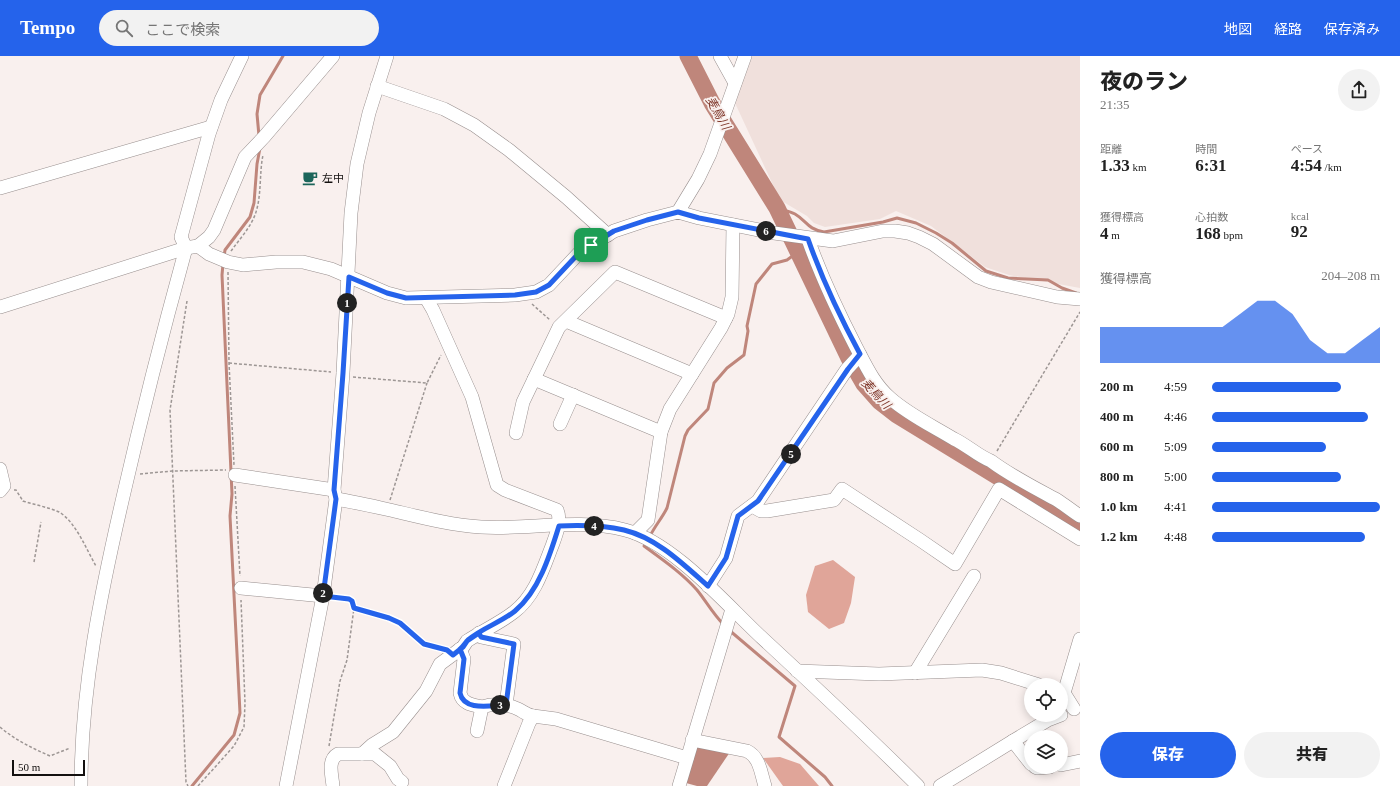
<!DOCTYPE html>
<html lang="ja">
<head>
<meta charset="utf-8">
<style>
  :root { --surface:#fff; --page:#f2f2f2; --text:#222; --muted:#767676; --accent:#2563eb }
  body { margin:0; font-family:"Times New Roman","Noto Sans JP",serif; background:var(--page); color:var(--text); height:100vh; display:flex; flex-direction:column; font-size:15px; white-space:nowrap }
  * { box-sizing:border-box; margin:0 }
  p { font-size:13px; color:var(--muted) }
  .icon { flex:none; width:22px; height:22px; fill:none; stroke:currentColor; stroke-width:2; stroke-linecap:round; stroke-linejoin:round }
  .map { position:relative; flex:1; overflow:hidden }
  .drawer { display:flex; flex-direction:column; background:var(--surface); width:320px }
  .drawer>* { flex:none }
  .fabs { position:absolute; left:1024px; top:622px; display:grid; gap:8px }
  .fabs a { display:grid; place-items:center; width:44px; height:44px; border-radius:50%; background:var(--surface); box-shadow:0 2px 10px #0003; font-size:20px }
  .scale { position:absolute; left:12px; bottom:10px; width:73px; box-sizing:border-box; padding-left:4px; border:2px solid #13100f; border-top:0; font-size:11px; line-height:14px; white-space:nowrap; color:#13100f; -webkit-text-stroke:3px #f9f0ee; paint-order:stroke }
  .pin { position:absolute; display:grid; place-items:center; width:34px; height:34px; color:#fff; margin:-17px; border-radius:8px; box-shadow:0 2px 6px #0006 }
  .km { position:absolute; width:20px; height:20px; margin:-10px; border-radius:50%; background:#222; color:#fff; font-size:11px; line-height:20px; text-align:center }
  .round { display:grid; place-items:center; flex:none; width:42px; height:42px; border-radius:21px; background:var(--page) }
  .overview { display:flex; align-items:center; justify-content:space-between; height:68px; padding:0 20px }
  h1 { font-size:22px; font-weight:800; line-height:30px }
  .metrics { display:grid; grid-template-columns:repeat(3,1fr); gap:6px; height:68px; padding:4px 20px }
  .metrics div { display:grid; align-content:center }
  .metrics b { font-size:17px; font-weight:800 }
  .metrics small { font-size:11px; font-weight:400 }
  .metrics p { font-size:11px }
  .chart { height:112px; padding:8px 20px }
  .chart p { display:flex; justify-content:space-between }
  .chart svg { width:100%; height:72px; margin-top:4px; fill:var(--accent); opacity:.7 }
  .button { display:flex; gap:8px; margin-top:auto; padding:8px 20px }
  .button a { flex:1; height:46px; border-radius:24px; background:var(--accent); color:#fff; font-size:16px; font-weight:800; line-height:46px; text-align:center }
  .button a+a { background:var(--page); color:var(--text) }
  ul { padding:0 20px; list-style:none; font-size:13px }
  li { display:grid; grid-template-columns:64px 48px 1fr; align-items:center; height:30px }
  li i { height:10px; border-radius:5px; background:var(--accent) }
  header { display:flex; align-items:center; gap:24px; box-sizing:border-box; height:56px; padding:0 20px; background:var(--accent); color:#fff }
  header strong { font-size:19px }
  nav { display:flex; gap:22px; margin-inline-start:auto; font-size:14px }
  .search { width:280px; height:36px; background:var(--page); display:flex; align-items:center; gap:10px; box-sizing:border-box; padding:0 14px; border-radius:22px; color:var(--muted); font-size:15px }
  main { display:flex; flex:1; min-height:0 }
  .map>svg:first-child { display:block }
  .built { fill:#f0e0dc }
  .forest { fill:#e0a599 }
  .water { fill:#bf867b }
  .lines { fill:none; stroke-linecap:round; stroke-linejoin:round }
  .stream { stroke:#bf867b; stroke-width:3 }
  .river { stroke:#bf867b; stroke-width:17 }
  .minor-casing { stroke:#988f8e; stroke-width:14 }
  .path { stroke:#9d9694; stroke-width:1.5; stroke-dasharray:3 2; stroke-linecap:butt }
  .minor { stroke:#fff; stroke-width:13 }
  .route-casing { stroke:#fff; stroke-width:8 }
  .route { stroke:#2563eb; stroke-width:5 }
  .labels { text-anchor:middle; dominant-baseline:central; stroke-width:3.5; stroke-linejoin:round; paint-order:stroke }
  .poi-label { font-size:11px; fill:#13100f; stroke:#f9f0ee; text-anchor:start }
  .water-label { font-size:12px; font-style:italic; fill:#7e3629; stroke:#f9f0ee }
</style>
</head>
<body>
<header>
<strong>Tempo</strong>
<div class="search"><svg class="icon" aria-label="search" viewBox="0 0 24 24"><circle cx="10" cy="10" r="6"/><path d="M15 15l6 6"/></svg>ここで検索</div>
<nav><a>地図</a><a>経路</a><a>保存済み</a></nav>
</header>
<main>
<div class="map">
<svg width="1080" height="730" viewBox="0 0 1080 730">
  <rect width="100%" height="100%" fill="#f9f0ee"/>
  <path class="built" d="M752,0H1080V232L1009,219L985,211L931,170L896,155L880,163L825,171L814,167L807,160L780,144L735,47Z"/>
  <g class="forest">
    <path d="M833,504L855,521L851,547L844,567L829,573L808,556L806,539L815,510Z"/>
    <path d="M780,701L800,708L819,730H783L763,702Z"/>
  </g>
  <path class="water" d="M701,690L730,696L707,730H697L686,727L694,693Z"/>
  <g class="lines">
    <g class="stream">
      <path d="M259,80L257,58L260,39L283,0"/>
      <path d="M777,152C782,154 789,155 795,158C807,165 807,173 824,176L883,166L897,162L916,167L936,177L952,187L986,215L1008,222L1048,224L1062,232L1076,237"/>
      <path d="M224,201L225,194L250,161L254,147L257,108L260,92"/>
      <path d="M650,480C655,470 662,462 667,452L685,380L688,374L708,353L714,327L727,312L744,299L748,275L747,270L756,228L772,208L787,204L798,196"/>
      <path d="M646,487L644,490C663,504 682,517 697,534C706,545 713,558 724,569"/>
      <path d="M729,574L795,630L779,681L825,721L832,730"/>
      <path d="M192,730L234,679L240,657L230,460L232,438L222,219L223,208"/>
    </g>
    <path class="river" d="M688,0L712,47L777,152L849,302L864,328L879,345L897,359L1080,471"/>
    <g class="minor-casing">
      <g id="minor">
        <path d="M720,0L735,27"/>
        <path d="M377,30L444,53L474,69L509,94L566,141L608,179"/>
        <path d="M0,132L211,71"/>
        <path d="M678,156L698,123L710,98L745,0"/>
        <path d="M808,183C821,220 838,256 856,291C866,310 874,328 890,342C909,359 933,370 954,383C967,389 978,400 991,405C1011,420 1035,432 1057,444C1065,449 1072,455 1080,460"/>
        <path d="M198,190L209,181L214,174L245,101L264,81L333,0"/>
        <path d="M0,251L186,192L198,190L209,198L228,206L243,209L276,206H303L331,213L387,237L406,242L515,239L536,236L549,229L579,197L614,175L647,164L678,156L699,162L774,177L833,185L883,175H895L908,177L919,181L933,188L978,221L991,226L1057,241L1080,243"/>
        <path d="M566,265L692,318"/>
        <path d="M534,323L661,376"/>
        <path d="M560,368L573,339"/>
        <path d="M516,377L523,346L559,271L615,216L726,262"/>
        <path d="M0,413L4,430L0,435"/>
        <path d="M235,419L334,434"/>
        <path d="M336,443C354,446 372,450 390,454C420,461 450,469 481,471C528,474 578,462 625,474C672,486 724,546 759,579C813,629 866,678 918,730"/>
        <path d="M752,450L761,455H767L834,444L842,433L920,484L955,508L999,433L1080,483"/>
        <path d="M635,477L648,464L661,376L670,353L721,272L728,258L732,241L733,169"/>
        <path d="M708,530L726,502L738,460L758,445L847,313L860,299"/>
        <path d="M241,532L323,540"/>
        <path d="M479,577L481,581L514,588L506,649"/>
        <path d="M460,593L464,603L460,637C462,648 473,649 482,651L477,675"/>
        <path d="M797,615L879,618L982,614L1001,617L1039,629"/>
        <path d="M915,617L974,520"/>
        <path d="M1061,636L1064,637L1074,653"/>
        <path d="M1064,637L1080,583"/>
        <path d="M482,651C493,647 508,648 518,653C524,656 527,659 533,660"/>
        <path d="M692,684L747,695C760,701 761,718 765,730"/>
        <path d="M1013,685L1031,708"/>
        <path d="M362,698L372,689L393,676L426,635L440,608L463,591L467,585C482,575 500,567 514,556C535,540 543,513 552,490C556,479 562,465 557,454L505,434L497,429L472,341L433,254L426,242"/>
        <path d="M1061,709L1080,705"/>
        <path d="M1035,711L1037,712L1050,711"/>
        <path d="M81,730C81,632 101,536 123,441C142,358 163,275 186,192L181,181L209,78L221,44L242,0"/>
        <path d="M286,730L323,540L336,443L334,434L343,317L351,157L357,108L369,57L387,0"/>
        <path d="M333,730C332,719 327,704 338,698H375L390,710L398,723L402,726"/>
        <path d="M504,730L529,667L533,660L556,663L687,702"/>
        <path d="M679,730L732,553"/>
        <path d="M940,730L1013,685L1048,664L1061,659"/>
      </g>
    </g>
    <g class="path">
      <path d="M231,195C239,184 250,172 255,159C262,140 259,118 263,99"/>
      <path d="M228,216L229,307L234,409"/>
      <path d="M187,245L170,354L186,726L188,730"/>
      <path d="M532,248L550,264"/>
      <path d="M229,307L331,316"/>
      <path d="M353,321L427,327L441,299"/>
      <path d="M997,395L1080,256"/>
      <path d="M140,418L172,415L226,414"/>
      <path d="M235,430L240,520"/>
      <path d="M14,434H16L23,445C35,449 48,451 59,456C76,466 86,493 96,510"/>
      <path d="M390,444L427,327"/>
      <path d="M34,506L41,466"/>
      <path d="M354,552L389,562L400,567L424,588L441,593"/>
      <path d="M0,671C15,684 32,692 50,700L70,692"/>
      <path d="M329,690L340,625L347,604L354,552C351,540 346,543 335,542"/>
      <path d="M198,730L234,690L244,671L245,647L241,544"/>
    </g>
    <use href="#minor" class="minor"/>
  </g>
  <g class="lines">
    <g class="route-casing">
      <path id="route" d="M591,189L579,197L549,229L536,236L515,239L406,242L387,237L349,221L343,317L334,434L336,443L323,540L349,543L352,545L354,552L389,562L400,567L424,588L447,594L453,599L463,591L467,585L479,577L481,581L514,588L506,649C492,649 464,656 460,637L464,603L460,593C463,591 465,587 468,584C482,572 500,567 515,555C539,535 550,499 559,470C581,469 602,469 624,474C657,482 683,508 708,530L726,502L738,460L758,445L848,313L860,298C840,261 822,223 808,183L699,162L678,156L647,164L614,175L591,189"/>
    </g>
    <use href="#route" class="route"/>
  </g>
  <defs>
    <g id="cafe-bare" transform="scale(1.2)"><path d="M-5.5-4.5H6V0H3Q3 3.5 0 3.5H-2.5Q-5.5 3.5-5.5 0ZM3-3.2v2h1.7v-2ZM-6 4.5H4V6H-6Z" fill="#1c655a" stroke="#f9f0ee" stroke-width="2.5" paint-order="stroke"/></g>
  </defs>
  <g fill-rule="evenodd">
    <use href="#cafe-bare" x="310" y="122"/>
  </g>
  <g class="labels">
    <g class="poi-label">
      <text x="322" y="122">左中</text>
    </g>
    <g class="water-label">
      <text transform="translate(718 57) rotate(60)">麦鳥川</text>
      <text transform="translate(876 338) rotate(47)">麦鳥川</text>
    </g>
  </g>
</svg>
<div class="fabs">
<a><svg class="icon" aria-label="locate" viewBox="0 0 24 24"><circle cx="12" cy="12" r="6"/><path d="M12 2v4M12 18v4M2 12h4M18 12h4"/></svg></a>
<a><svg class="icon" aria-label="layers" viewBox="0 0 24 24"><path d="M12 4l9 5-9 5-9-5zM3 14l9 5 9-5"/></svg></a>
</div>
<div class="scale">50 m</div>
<div class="pin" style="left:591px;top:189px;background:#1e9e55"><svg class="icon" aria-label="arrive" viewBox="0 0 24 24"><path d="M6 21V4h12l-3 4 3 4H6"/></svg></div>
<b class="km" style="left:347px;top:247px">1</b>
<b class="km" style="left:323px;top:537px">2</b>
<b class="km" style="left:500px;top:649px">3</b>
<b class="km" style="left:594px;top:470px">4</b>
<b class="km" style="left:791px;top:398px">5</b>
<b class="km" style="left:766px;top:175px">6</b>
</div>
<section class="drawer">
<div class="overview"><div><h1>夜のラン</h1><p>21:35</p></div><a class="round"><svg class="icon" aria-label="share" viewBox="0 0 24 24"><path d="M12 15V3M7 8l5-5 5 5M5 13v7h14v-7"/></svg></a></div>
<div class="metrics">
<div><p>距離</p><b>1.33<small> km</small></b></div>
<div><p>時間</p><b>6:31</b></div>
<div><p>ペース</p><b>4:54<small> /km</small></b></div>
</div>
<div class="metrics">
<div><p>獲得標高</p><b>4<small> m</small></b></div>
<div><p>心拍数</p><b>168<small> bpm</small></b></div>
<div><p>kcal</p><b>92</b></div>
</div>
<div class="chart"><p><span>獲得標高</span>204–208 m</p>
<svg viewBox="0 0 160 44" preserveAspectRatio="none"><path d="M0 44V22L10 22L20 22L30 22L40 22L50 22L60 22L70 22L80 14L90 6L100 6L110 14L120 30L130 38L140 38L150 30L160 22V44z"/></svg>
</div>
<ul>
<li><b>200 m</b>4:59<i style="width:77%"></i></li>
<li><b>400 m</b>4:46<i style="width:93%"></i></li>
<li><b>600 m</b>5:09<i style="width:68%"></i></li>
<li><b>800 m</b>5:00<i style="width:77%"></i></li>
<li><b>1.0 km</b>4:41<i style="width:100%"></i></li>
<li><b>1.2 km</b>4:48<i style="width:91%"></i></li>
</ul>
<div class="button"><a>保存</a><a>共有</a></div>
</section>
</main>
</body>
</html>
